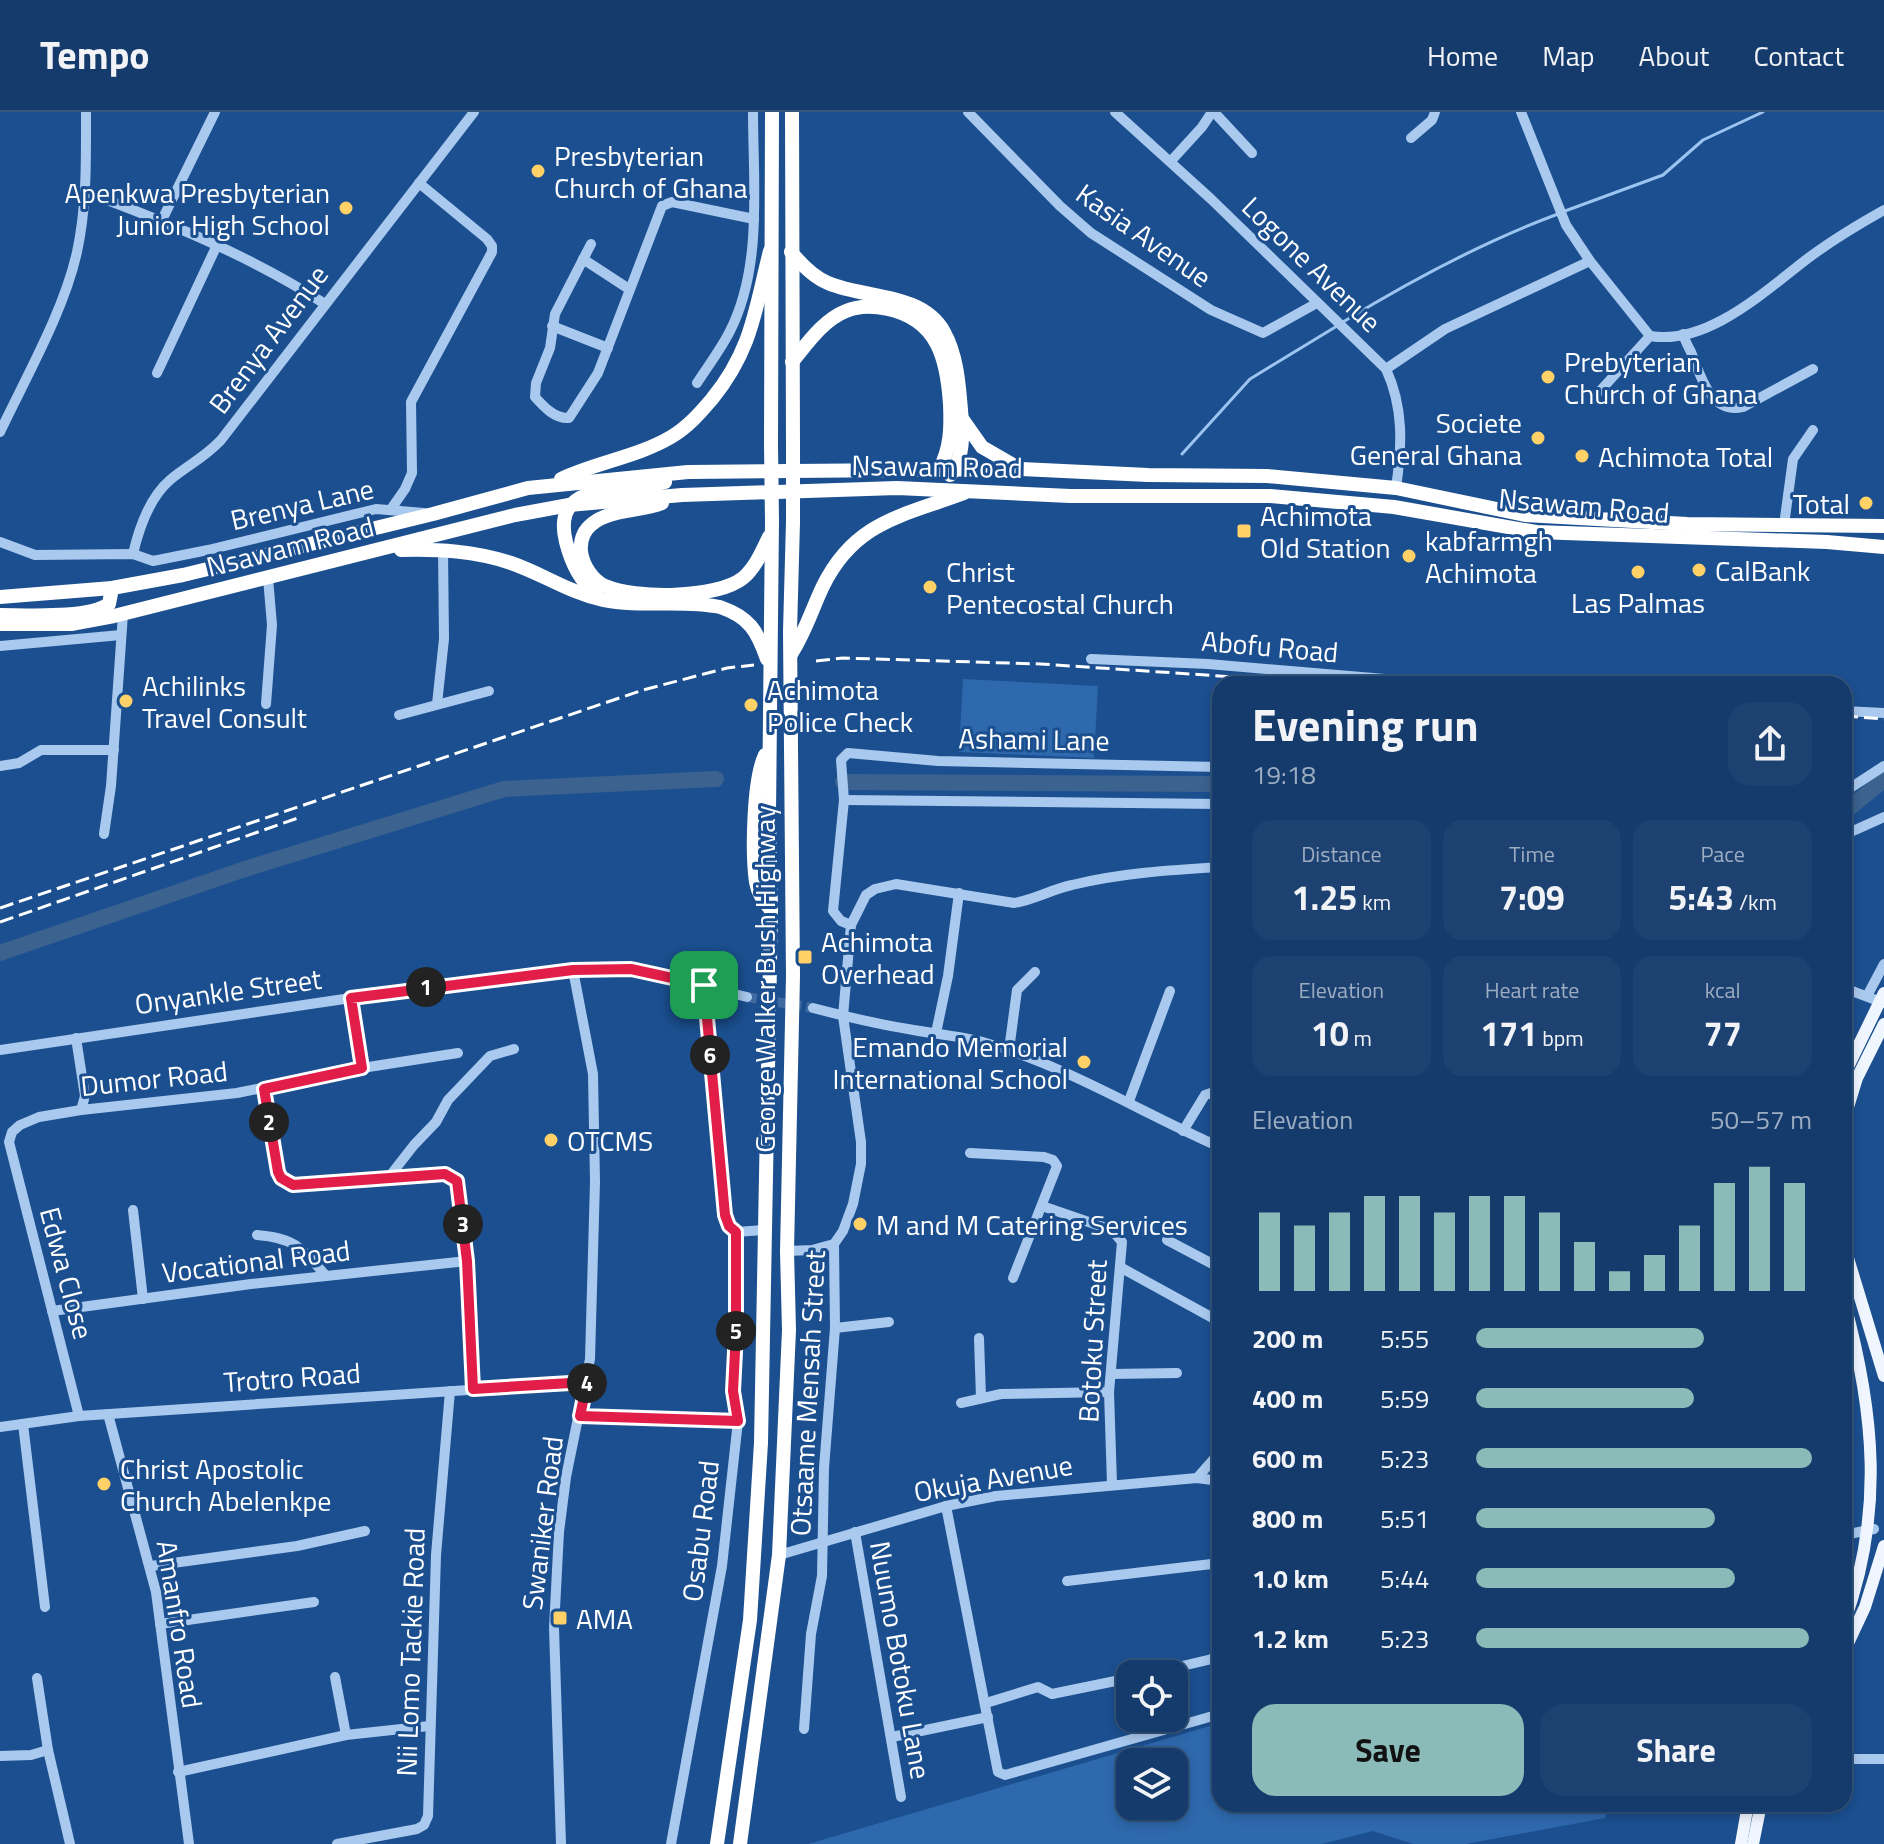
<!DOCTYPE html>
<html lang="en">
<head>
<meta charset="utf-8">
<style>
  :root { --surface:#143b6b; --page:#1d4271; --text:#f1f3f6; --muted:#9dadc1; --line:#33557e; --accent:#8bbbb9 }
  body { margin:0; font-family:"Titillium Web",sans-serif; background:var(--page); color:var(--text); height:100vh; display:flex; flex-direction:column; font-size:30px; white-space:nowrap }
  * { box-sizing:border-box; margin:0 }
  p { font-size:26px; color:var(--muted) }
  .icon { flex:none; width:44px; height:44px; fill:none; stroke:currentColor; stroke-width:2; stroke-linecap:round; stroke-linejoin:round }
  .map { position:relative; flex:1; overflow:hidden }
  .sheet { position:absolute; left:1212px; top:564px; width:640px; height:1136px; display:flex; flex-direction:column; background:var(--surface); border-radius:24px; box-shadow:0 4px 12px #0003,0 0 0 2px var(--line) }
  .sheet>* { flex:none }
  .controls { position:absolute; left:1116px; top:1548px; display:grid; gap:16px }
  .controls a { display:grid; place-items:center; width:72px; height:72px; border-radius:16px; background:var(--surface); box-shadow:0 4px 12px #0003,0 0 0 2px var(--line); font-size:40px }
  .pin { position:absolute; display:grid; place-items:center; width:68px; height:68px; color:#fff; margin:-34px; border-radius:16px; box-shadow:0 4px 12px #0006 }
  .km { position:absolute; width:40px; height:40px; margin:-20px; border-radius:50%; background:#222; color:#fff; font-size:22px; line-height:40px; text-align:center }
  .round { display:grid; place-items:center; flex:none; width:84px; height:84px; border-radius:24px; background:var(--page) }
  .head { display:flex; align-items:center; justify-content:space-between; height:136px; padding:0 40px }
  h1 { font-size:44px; font-weight:700; line-height:60px }
  .stats { display:grid; grid-template-columns:repeat(3,1fr); gap:12px; height:136px; padding:8px 40px }
  .stats div { display:grid; align-content:center; border-radius:20px; background:var(--page); text-align:center }
  .stats b { font-size:34px; font-weight:700 }
  .stats small { font-size:22px; font-weight:400 }
  .stats p { font-size:22px }
  .chart { height:224px; padding:16px 40px }
  .chart p { display:flex; justify-content:space-between }
  .chart svg { width:100%; height:144px; margin-top:8px; stroke:var(--accent); stroke-width:6 }
  .action { display:flex; gap:16px; margin-top:auto; padding:16px 40px }
  .action a { flex:1; height:92px; border-radius:24px; background:var(--accent); color:#111; font-size:32px; font-weight:700; line-height:92px; text-align:center }
  .action a+a { background:var(--page); color:var(--text) }
  ul { padding:0 40px; list-style:none; font-size:26px }
  li { display:grid; grid-template-columns:128px 96px 1fr; align-items:center; height:60px }
  li i { height:20px; border-radius:10px; background:var(--accent) }
  header { display:flex; align-items:center; gap:48px; box-sizing:border-box; height:112px; padding:0 40px; background:var(--surface); border-bottom:2px solid var(--line) }
  header strong { font-size:38px }
  nav { display:flex; gap:44px; margin-inline-start:auto; font-size:28px }
  .map>svg:first-child { display:block }
  .green { fill:#2e69ad; fill-rule:evenodd }
  .lines { fill:none; stroke-linecap:round; stroke-linejoin:round }
  .stream { stroke:#9cc4f0; stroke-width:3 }
  .river { stroke:#3c6290; stroke-width:16 }
  .minor-tunnel { stroke:#3d69a0; stroke-width:10; stroke-dasharray:10 5; stroke-linecap:butt }
  .minor { stroke:#a9c9ee; stroke-width:10 }
  .major { stroke:#f0f6ff; stroke-width:12 }
  .highway { stroke:#fff; stroke-width:14 }
  .rail { stroke:#fff; stroke-width:3; stroke-dasharray:14 6; stroke-linecap:butt }
  .highway-bridge { stroke:#fff; stroke-width:14 }
  .route-casing { stroke:#fff; stroke-width:16 }
  .route { stroke:#e11d48; stroke-width:10 }
  .poi-dot { fill:#ffd166; stroke:#1b4f8f; stroke-width:3 }
  .labels { text-anchor:middle; dominant-baseline:central; stroke-width:6; stroke-linejoin:round; paint-order:stroke }
  .poi-label { font-size:28px; fill:#fff; stroke:#1b4f8f; text-anchor:start }
  .street-label { font-size:28px; fill:#fff; stroke:#1b4f8f }
</style>
</head>
<body>
<header>
<strong>Tempo</strong>
<nav><a>Home</a><a>Map</a><a>About</a><a>Contact</a></nav>
</header>
<div class="map">
<svg width="1884" height="1732" viewBox="0 0 1884 1732">
  <rect width="100%" height="100%" fill="#1b4f8f"/>
  <g class="green">
    <path d="M963,567L1098,574L1094,646L959,640Z"/>
    <path d="M1220,1611V1692H1608L1605,1706L1466,1732H1413L1373,1719L1322,1732H808ZM1174,1650V1694H1130V1650Z"/>
  </g>
  <g class="lines">
    <g class="stream">
      <path d="M1565,99L1663,63L1703,28L1763,0"/>
      <path d="M1343,210C1412,168 1482,130 1558,102"/>
      <path d="M1182,342L1250,267L1337,214"/>
    </g>
    <g class="river">
      <path d="M843,670L1220,672"/>
      <path d="M1844,700L1884,668"/>
      <path d="M0,841L245,757L504,677L716,667"/>
    </g>
    <path class="minor-tunnel" d="M747,885L813,896"/>
    <g class="minor">
      <path d="M968,0L1060,94L1091,121L1211,198L1263,221L1317,191"/>
      <path d="M1115,0L1211,87L1386,257C1404,296 1402,334 1396,376"/>
      <path d="M1214,0L1252,41"/>
      <path d="M1521,0L1566,113L1590,149L1650,224C1709,234 1768,176 1811,144C1834,127 1859,112 1884,98"/>
      <path d="M1411,26L1432,8L1435,0"/>
      <path d="M1171,49L1202,15L1212,0"/>
      <path d="M86,80C169,111 251,144 325,192"/>
      <path d="M162,108L215,0"/>
      <path d="M591,132L555,202L550,236L536,271L535,285C544,295 555,307 569,306L598,261L662,94L672,90L754,107"/>
      <path d="M583,147L629,177"/>
      <path d="M552,214L608,236"/>
      <path d="M1683,222C1685,229 1688,234 1691,240C1700,262 1710,303 1743,295L1813,257"/>
      <path d="M1386,257L1445,217L1590,149"/>
      <path d="M157,261L217,133"/>
      <path d="M697,271C708,254 721,237 730,219C763,154 753,71 753,0"/>
      <path d="M1600,279L1650,224"/>
      <path d="M0,320C26,265 64,199 77,140C87,94 86,47 86,0"/>
      <path d="M391,397L405,377L412,361L411,290L492,140V134L487,127L419,71"/>
      <path d="M1784,413L1793,347L1813,318"/>
      <path d="M0,430L35,443L133,442L153,449L208,438L376,397L424,401"/>
      <path d="M133,442C139,416 149,386 170,368C188,353 204,346 221,328L474,0"/>
      <path d="M0,534L121,523"/>
      <path d="M1091,547L1208,552L1444,572"/>
      <path d="M266,592L272,513L268,466"/>
      <path d="M437,592L444,527L443,438"/>
      <path d="M1844,599L1884,601"/>
      <path d="M399,603L489,579"/>
      <path d="M0,654L19,651L41,638H114"/>
      <path d="M1844,680L1884,654"/>
      <path d="M844,688L1220,692"/>
      <path d="M104,722L111,674L123,502"/>
      <path d="M1844,723L1884,705"/>
      <path d="M851,813L841,809L833,799L844,688L841,648L848,641L938,649L1220,655"/>
      <path d="M1844,876L1884,891"/>
      <path d="M1867,884L1884,852"/>
      <path d="M351,886L362,956"/>
      <path d="M813,896C844,904 876,912 908,917C934,922 961,924 986,931C1069,955 1142,1001 1220,1035"/>
      <path d="M936,921L948,864L959,781"/>
      <path d="M76,926L85,984L81,998"/>
      <path d="M0,938L351,886L573,858L631,857L747,885"/>
      <path d="M1009,938L1017,878L1035,860"/>
      <path d="M264,977L278,1060L281,1066L293,1073L445,1062L458,1071L467,1149L473,1277"/>
      <path d="M1129,989L1170,879"/>
      <path d="M1183,1019L1205,983L1220,978"/>
      <path d="M970,1041L1044,1045L1053,1048L1057,1054L1013,1166"/>
      <path d="M389,1065L414,1033L436,1010L448,988L490,944L514,937"/>
      <path d="M1042,1094L1112,1118L1122,1130L1109,1280L1112,1372"/>
      <path d="M133,1098L143,1187"/>
      <path d="M736,1120L764,1118"/>
      <path d="M257,1123C295,1126 302,1136 326,1164"/>
      <path d="M1167,1128L1220,1156"/>
      <path d="M787,1139L812,1138L834,1132"/>
      <path d="M1120,1155L1220,1210"/>
      <path d="M52,1199L251,1172L467,1149"/>
      <path d="M835,1216L889,1210"/>
      <path d="M979,1226L981,1286"/>
      <path d="M1111,1262L1177,1261"/>
      <path d="M961,1291L1001,1282L1109,1280"/>
      <path d="M108,1302L156,1480L189,1732"/>
      <path d="M79,1304L9,1030L12,1020L20,1013L39,1005L81,998L237,981L362,956L458,941"/>
      <path d="M580,1304L738,1309"/>
      <path d="M23,1312L45,1495"/>
      <path d="M0,1315L79,1304L587,1270"/>
      <path d="M1197,1366L1220,1340"/>
      <path d="M946,1394L998,1660L1005,1663L1220,1602"/>
      <path d="M855,1420L901,1685"/>
      <path d="M1844,1423L1874,1417"/>
      <path d="M779,1443L946,1394L996,1384L1197,1366L1220,1369"/>
      <path d="M151,1454L297,1434L365,1419"/>
      <path d="M1067,1469L1220,1451"/>
      <path d="M160,1512L314,1490"/>
      <path d="M1148,1562L1212,1547L1219,1538L1220,1514"/>
      <path d="M335,1565L346,1623"/>
      <path d="M37,1566L48,1638L70,1732"/>
      <path d="M986,1591L1038,1575L1052,1582L1130,1566"/>
      <path d="M804,1617L811,1522L822,1464L824,1356L835,1216L834,1132L843,1119L853,1092L861,1052V1030L843,904L851,813L866,783L875,777L896,772L1014,791C1034,788 1052,777 1072,773C1120,761 1171,758 1220,755"/>
      <path d="M892,1625L988,1605"/>
      <path d="M0,1644L31,1643L48,1638"/>
      <path d="M1844,1647H1884"/>
      <path d="M178,1660L346,1623L429,1614"/>
      <path d="M337,1732L417,1717L424,1713L428,1704L436,1443L450,1279"/>
      <path d="M561,1732L554,1516L559,1420L566,1365L590,1247L595,1070L593,962L573,858"/>
      <path d="M671,1732L722,1454L738,1309L733,1279L736,1220V1120L729,1114L725,1103L704,873"/>
    </g>
    <g class="major">
      <path d="M1844,963L1884,881"/>
      <path d="M1844,1008L1857,966L1884,912"/>
      <path d="M1844,1133L1884,1264"/>
      <path d="M1844,1189C1875,1301 1884,1402 1844,1511"/>
      <path d="M1844,1540L1865,1495L1884,1434"/>
      <path d="M1741,1732L1748,1692"/>
      <path d="M1753,1732L1761,1692"/>
    </g>
    <g class="highway">
      <path d="M792,0L793,331"/>
      <path d="M791,140C801,152 813,165 828,171C865,187 922,180 944,220C957,243 959,273 961,298C963,317 964,349 950,363"/>
      <path d="M792,250C807,232 823,208 846,199C860,193 874,194 888,197C938,208 947,247 950,292C951,315 951,336 939,358"/>
      <path d="M963,308L982,335L1015,354"/>
      <path d="M771,333L772,0"/>
      <path d="M561,367C597,350 637,345 671,325C688,315 700,301 712,287C752,238 755,198 770,139"/>
      <path d="M662,391C640,400 610,397 592,412C583,419 580,429 581,440C583,453 592,468 605,474C635,487 716,487 743,466C756,455 762,439 769,425"/>
      <path d="M401,438C439,437 475,439 511,451C543,462 568,480 603,488C641,496 681,487 720,495C749,505 757,518 767,547"/>
      <path d="M597,484C580,468 572,453 566,430C550,366 626,381 665,370"/>
      <path d="M0,485L112,476L183,463L433,402L528,376L688,360L1021,357L1148,363L1267,364L1396,376L1525,403L1687,412L1884,414"/>
      <path d="M0,503C27,503 88,507 109,492L112,476"/>
      <path d="M0,512H71L114,504L515,403L569,393L682,383L897,376L1070,384H1270L1394,395L1536,420L1827,430L1884,435"/>
      <path d="M791,542C805,521 812,497 823,474C855,409 903,404 964,381"/>
      <path d="M765,643C753,668 752,742 756,770C758,782 764,789 771,798"/>
      <path d="M717,1732L750,1508L761,1331L771,798L769,701L772,409"/>
      <path d="M740,1732L779,1443L789,1218L787,1139L793,864L790,519L793,410"/>
    </g>
    <g class="rail">
      <path d="M816,549L843,546L1041,552L1339,572"/>
      <path d="M1844,604L1884,607"/>
      <path d="M0,796L643,578L727,556L754,553"/>
      <path d="M0,810L298,706"/>
    </g>
    <g class="highway-bridge">
      <path d="M771,333L772,409"/>
      <path d="M793,410V331"/>
    </g>
  </g>
  <g class="lines">
    <g class="route-casing">
      <path id="route" d="M631,857L704,873L725,1103L729,1114L736,1120V1220L733,1279L738,1309L580,1304L587,1270L473,1277L467,1149L457,1069L445,1062L293,1073L281,1066L278,1060L264,977L362,956L351,886L573,858Z"/>
    </g>
    <use href="#route" class="route"/>
  </g>
  <g class="poi-dot">
    <circle cx="538" cy="59" r="8"/>
    <circle cx="346" cy="96" r="8"/>
    <circle cx="1548" cy="265" r="8"/>
    <circle cx="1538" cy="326" r="8"/>
    <circle cx="1582" cy="344" r="8"/>
    <circle cx="1866" cy="391" r="8"/>
    <rect x="1236" y="411" width="16" height="16" rx="4"/>
    <circle cx="1409" cy="444" r="8"/>
    <circle cx="1699" cy="458" r="8"/>
    <circle cx="1638" cy="460" r="8"/>
    <circle cx="930" cy="475" r="8"/>
    <circle cx="126" cy="589" r="8"/>
    <circle cx="751" cy="593" r="8"/>
    <rect x="797" y="837" width="16" height="16" rx="4"/>
    <circle cx="1084" cy="950" r="8"/>
    <circle cx="551" cy="1028" r="8"/>
    <circle cx="860" cy="1112" r="8"/>
    <circle cx="104" cy="1372" r="8"/>
    <rect x="552" y="1498" width="16" height="16" rx="4"/>
  </g>
  <g class="labels">
    <g class="poi-label">
      <text x="554" y="43">Presbyterian<tspan x="554" dy="32">Church of Ghana</tspan></text>
      <text x="330" y="80" text-anchor="end">Apenkwa Presbyterian<tspan x="330" dy="32">Junior High School</tspan></text>
      <text x="1564" y="249">Prebyterian<tspan x="1564" dy="32">Church of Ghana</tspan></text>
      <text x="1522" y="310" text-anchor="end">Societe<tspan x="1522" dy="32">General Ghana</tspan></text>
      <text x="1598" y="344">Achimota Total</text>
      <text x="1850" y="391" text-anchor="end">Total</text>
      <text x="1260" y="403">Achimota<tspan x="1260" dy="32">Old Station</tspan></text>
      <text x="1425" y="428">kabfarmgh<tspan x="1425" dy="32">Achimota</tspan></text>
      <text x="1715" y="458">CalBank</text>
      <text x="946" y="459">Christ<tspan x="946" dy="32">Pentecostal Church</tspan></text>
      <text x="1638" y="490" text-anchor="middle">Las Palmas</text>
      <text x="142" y="573">Achilinks<tspan x="142" dy="32">Travel Consult</tspan></text>
      <text x="767" y="577">Achimota<tspan x="767" dy="32">Police Check</tspan></text>
      <text x="821" y="829">Achimota<tspan x="821" dy="32">Overhead</tspan></text>
      <text x="1068" y="934" text-anchor="end">Emando Memorial<tspan x="1068" dy="32">International School</tspan></text>
      <text x="567" y="1028">OTCMS</text>
      <text x="876" y="1112">M and M Catering Services</text>
      <text x="120" y="1356">Christ Apostolic<tspan x="120" dy="32">Church Abelenkpe</tspan></text>
      <text x="576" y="1506">AMA</text>
    </g>
    <g class="street-label">
      <text transform="translate(1144 123) rotate(35)">Kasia Avenue</text>
      <text transform="translate(1312 152) rotate(44)">Logone Avenue</text>
      <text transform="translate(268 227) rotate(-53)">Brenya Avenue</text>
      <text transform="translate(937 354) rotate(1)">Nsawam Road</text>
      <text transform="translate(302 392) rotate(-13)">Brenya Lane</text>
      <text transform="translate(1584 393) rotate(5)">Nsawam Road</text>
      <text transform="translate(290 434) rotate(-14)">Nsawam Road</text>
      <text transform="translate(1270 534) rotate(5)">Abofu Road</text>
      <text transform="translate(1034 627) rotate(1)">Ashami Lane</text>
      <text transform="translate(764 867) rotate(-90)">George Walker Bush Highway</text>
      <text transform="translate(228 879) rotate(-8)">Onyankle Street</text>
      <text transform="translate(154 966) rotate(-6)">Dumor Road</text>
      <text transform="translate(256 1149) rotate(-7)">Vocational Road</text>
      <text transform="translate(67 1161) rotate(75)">Edwa Close</text>
      <text transform="translate(1092 1229) rotate(-87)">Botoku Street</text>
      <text transform="translate(292 1265) rotate(-4)">Trotro Road</text>
      <text transform="translate(807 1281) rotate(-87)">Otsaame Mensah Street</text>
      <text transform="translate(993 1366) rotate(-10)">Okuja Avenue</text>
      <text transform="translate(542 1411) rotate(-83)">Swaniker Road</text>
      <text transform="translate(700 1419) rotate(-83)">Osabu Road</text>
      <text transform="translate(180 1512) rotate(81)">Amanfro Road</text>
      <text transform="translate(410 1540) rotate(-88)">Nii Lomo Tackie Road</text>
      <text transform="translate(901 1548) rotate(80)">Nuumo Botoku Lane</text>
    </g>
  </g>
</svg>
<div class="controls">
<a><svg class="icon" aria-label="locate" viewBox="0 0 24 24"><circle cx="12" cy="12" r="6"/><path d="M12 2v4M12 18v4M2 12h4M18 12h4"/></svg></a>
<a><svg class="icon" aria-label="layers" viewBox="0 0 24 24"><path d="M12 4l9 5-9 5-9-5zM3 14l9 5 9-5"/></svg></a>
</div>
<div class="pin" style="left:704px;top:873px;background:#1e9e55"><svg class="icon" aria-label="arrive" viewBox="0 0 24 24"><path d="M6 21V4h12l-3 4 3 4H6"/></svg></div>
<b class="km" style="left:426px;top:875px">1</b>
<b class="km" style="left:269px;top:1010px">2</b>
<b class="km" style="left:463px;top:1112px">3</b>
<b class="km" style="left:587px;top:1271px">4</b>
<b class="km" style="left:736px;top:1219px">5</b>
<b class="km" style="left:710px;top:943px">6</b>
<section class="sheet">
<div class="head"><div><h1>Evening run</h1><p>19:18</p></div><a class="round"><svg class="icon" aria-label="share" viewBox="0 0 24 24"><path d="M12 15V3M7 8l5-5 5 5M5 13v7h14v-7"/></svg></a></div>
<div class="stats">
<div><p>Distance</p><b>1.25<small> km</small></b></div>
<div><p>Time</p><b>7:09</b></div>
<div><p>Pace</p><b>5:43<small> /km</small></b></div>
</div>
<div class="stats">
<div><p>Elevation</p><b>10<small> m</small></b></div>
<div><p>Heart rate</p><b>171<small> bpm</small></b></div>
<div><p>kcal</p><b>77</b></div>
</div>
<div class="chart"><p><span>Elevation</span>50–57 m</p>
<svg viewBox="0 0 160 44" preserveAspectRatio="none"><path d="M5 44V20M15 44V24M25 44V20M35 44V15M45 44V15M55 44V20M65 44V15M75 44V15M85 44V20M95 44V29M105 44V38M115 44V33M125 44V24M135 44V11M145 44V6M155 44V11"/></svg>
</div>
<ul>
<li><b>200 m</b>5:55<i style="width:68%"></i></li>
<li><b>400 m</b>5:59<i style="width:65%"></i></li>
<li><b>600 m</b>5:23<i style="width:100%"></i></li>
<li><b>800 m</b>5:51<i style="width:71%"></i></li>
<li><b>1.0 km</b>5:44<i style="width:77%"></i></li>
<li><b>1.2 km</b>5:23<i style="width:99%"></i></li>
</ul>
<div class="action"><a>Save</a><a>Share</a></div>
</section>
</div>
</body>
</html>
